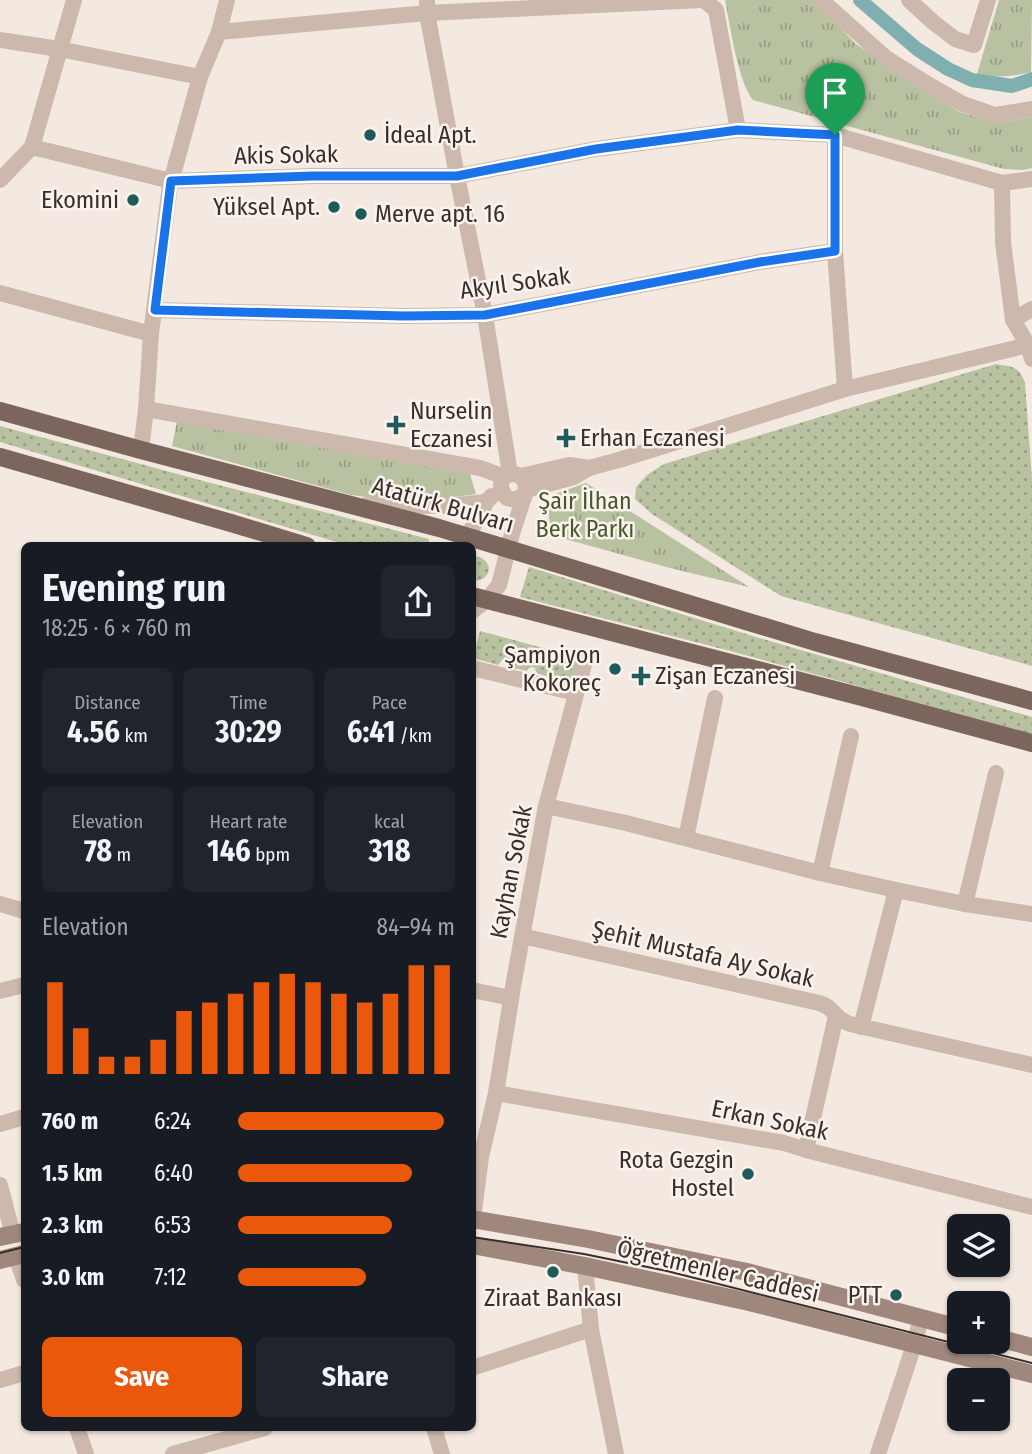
<!DOCTYPE html>
<html lang="en">
<head>
<meta charset="utf-8">
<style>
  :root { --surface:#171b24; --page:#20242c; --text:#f1f3f6; --muted:#9ea1a6; --accent:#ea580c }
  body { margin:0; font-family:"Fira Sans Condensed",sans-serif; background:var(--page); color:var(--text); height:100vh; display:flex; flex-direction:column; font-size:26px; white-space:nowrap }
  * { box-sizing:border-box; margin:0 }
  p { font-size:23px; color:var(--muted) }
  .icon { flex:none; width:38px; height:38px; fill:none; stroke:currentColor; stroke-width:2; stroke-linecap:round; stroke-linejoin:round }
  .map { position:relative; flex:1; overflow:hidden }
  .details { position:absolute; left:21px; top:542px; width:455px; height:889px; display:flex; flex-direction:column; background:var(--surface); border-radius:10px; box-shadow:0 2px 5px #0004 }
  .details>* { flex:none }
  .tools { position:absolute; left:947px; top:1214px; display:grid; gap:14px }
  .tools a { display:grid; place-items:center; width:63px; height:63px; border-radius:10px; background:var(--surface); box-shadow:0 2px 5px #0004; font-size:35px }
  .pin { position:absolute; display:grid; place-items:center; width:60px; height:60px; color:#fff; margin:-72px -30px; border-radius:50% 50% 50% 0; rotate:-45deg; box-shadow:0 0 7px #0007 }
  .pin .icon { rotate:45deg }
  .round { display:grid; place-items:center; flex:none; width:74px; height:74px; border-radius:10px; background:var(--page) }
  .summary { display:flex; align-items:center; justify-content:space-between; height:119px; padding:0 21px }
  h1 { font-size:38px; font-weight:700; line-height:52px }
  .figures { display:grid; grid-template-columns:repeat(3,1fr); gap:10px; height:119px; padding:7px 21px }
  .figures div { display:grid; align-content:center; border-radius:10px; background:var(--page); text-align:center }
  .figures b { font-size:30px; font-weight:700 }
  .figures small { font-size:19px; font-weight:400 }
  .figures p { font-size:19px }
  .chart { height:196px; padding:14px 21px }
  .chart p { display:flex; justify-content:space-between }
  .chart svg { width:100%; height:126px; margin-top:7px; stroke:var(--accent); stroke-width:6 }
  .primary-button { display:flex; gap:14px; margin-top:auto; padding:14px 21px }
  .primary-button a { flex:1; height:80px; border-radius:10px; background:var(--accent); color:#fff; font-size:28px; font-weight:700; line-height:80px; text-align:center }
  .primary-button a+a { background:var(--page); color:var(--text) }
  ul { padding:0 21px; list-style:none; font-size:23px }
  li { display:grid; grid-template-columns:112px 84px 1fr; align-items:center; height:52px }
  li i { height:18px; border-radius:9px; background:var(--accent) }
  .map>svg:first-child { display:block }
  .grass { fill:url(#grass-dots) }
  .park { fill:url(#park-tufts) }
  .lines { fill:none; stroke-linecap:round; stroke-linejoin:round }
  .canal { stroke:#7fb0af; stroke-width:14 }
  .street { stroke:#ccb8ac; stroke-width:16 }
  .secondary { stroke:#9f877d; stroke-width:18 }
  .primary { stroke:#7b655c; stroke-width:18 }
  .tram { stroke:#3a2e2b; stroke-width:2 }
  .route-casing { stroke:#fff; stroke-width:14 }
  .route { stroke:#1a73e8; stroke-width:9 }
  .poi-dot { fill:#205b5b; stroke:#faf3ed; stroke-width:2.5 }
  .labels { text-anchor:middle; dominant-baseline:central; stroke-width:5; stroke-linejoin:round; paint-order:stroke }
  .poi-label { font-size:24px; fill:#3a2e2b; stroke:#faf3ed; text-anchor:start }
  .street-label { font-size:24px; fill:#3a2e2b; stroke:#faf3ed }
  .park-label { font-size:24px; fill:#4b582e; stroke:#faf3ed }
</style>
</head>
<body>
<div class="map">
<svg width="1032" height="1454" viewBox="0 0 1032 1454">
  <defs>
    <pattern id="grass-dots" width="8" height="8" patternUnits="userSpaceOnUse" patternTransform="scale(1.75)"><rect width="8" height="8" fill="#b9c2a0"/><path d="M2 2h.1M6 6h.1" fill="none" stroke="#979e83" stroke-width="1.8" stroke-linecap="round"/></pattern>
    <pattern id="park-tufts" width="24" height="20" patternUnits="userSpaceOnUse" patternTransform="scale(1.75)"><rect width="24" height="20" fill="#b9c2a0"/><path d="M3 7l-1-3M5 7V3M7 7l1-3M15 17l-1-3M17 17v-4M19 17l1-3" fill="none" stroke="#979e83"/></pattern>
  </defs>
  <rect width="100%" height="100%" fill="#f3e9e0"/>
  <g class="grass">
    <path d="M996,364C1013,367 1019,366 1025,383L1032,479V666L781,596L652,514L635,499L636,487L647,475L664,464Z"/>
    <path d="M0,426L211,483L429,539L428,546H350L0,442Z"/>
    <path d="M473,556C494,557 494,581 473,581Z"/>
    <path d="M529,567L756,637L1032,717V734L734,652L520,597Z"/>
    <path d="M480,631L580,658L573,684L536,673L535,668L533,667L528,668L527,671L509,667V664L506,659L502,660L498,665L473,658Z"/>
  </g>
  <g class="park">
    <path d="M725,0H813L856,44L915,85L960,112L996,123L1032,117V168L1023,170L1004,169L753,100C738,82 730,25 725,0Z"/>
    <path d="M999,0H1032L1031,72C1010,77 998,78 977,74Z"/>
    <path d="M177,421L470,474L476,494L427,501L389,500L351,495L172,446Z"/>
    <path d="M586,483L749,587L670,568L558,537C546,520 546,512 555,494Z"/>
  </g>
  <g class="lines">
    <path class="canal" d="M860,0L917,49L948,69L972,80L1012,86L1032,79"/>
    <g class="street">
      <path d="M427,0V13L457,176L485,315L510,474"/>
      <path d="M704,0L716,10L738,130"/>
      <path d="M821,0L886,58L929,85L963,104L995,115L1032,109"/>
      <path d="M909,0L933,22L955,39L974,45L988,0"/>
      <path d="M219,32L427,13L702,0"/>
      <path d="M0,40L59,49L200,77"/>
      <path d="M835,135V251L845,389"/>
      <path d="M32,147L171,181L313,176H457L596,149L738,130L835,135L1002,183L1032,179"/>
      <path d="M0,180L32,147L74,0"/>
      <path d="M1002,183L1003,242L1013,320L1028,345L1032,359"/>
      <path d="M0,293L151,334"/>
      <path d="M155,310L405,316L485,315L760,262L835,251"/>
      <path d="M1013,320L1032,309"/>
      <path d="M146,409L480,468L505,477"/>
      <path d="M141,450L146,409L151,334L170,185L200,77L219,32L227,0"/>
      <path d="M521,476L526,484L525,494L516,500L507,498C494,484 504,469 521,476L569,465L589,468"/>
      <path d="M526,490L574,477L589,468L619,460L845,389L1028,345H1032"/>
      <path d="M366,505L447,506L486,502"/>
      <path d="M461,546L482,512L486,502L492,496"/>
      <path d="M472,611L487,600L499,585L512,534L525,494"/>
      <path d="M472,668L576,693"/>
      <path d="M546,806L626,823L820,873L896,890L965,904L1032,914"/>
      <path d="M686,838L715,698"/>
      <path d="M820,873L851,736"/>
      <path d="M0,904L24,911"/>
      <path d="M965,904L996,773"/>
      <path d="M522,936L819,1003C836,1008 832,1018 850,1024L1032,1065"/>
      <path d="M472,990L511,998"/>
      <path d="M0,991L24,985"/>
      <path d="M861,1027L896,890"/>
      <path d="M496,1093L784,1143L806,1150L1032,1207"/>
      <path d="M0,1124L24,1117"/>
      <path d="M806,1150L836,1016"/>
      <path d="M0,1185L13,1235"/>
      <path d="M473,1219L481,1157L496,1093L514,981L546,806L585,661"/>
      <path d="M16,1256L24,1280"/>
      <path d="M585,1266L591,1329L616,1454"/>
      <path d="M472,1368L591,1329"/>
      <path d="M0,1380L24,1373"/>
      <path d="M77,1428L86,1454"/>
      <path d="M434,1428L442,1454"/>
      <path d="M173,1454L265,1428"/>
      <path d="M878,1454L914,1345L921,1318"/>
    </g>
    <g class="secondary">
      <path d="M472,1219L588,1239L747,1272L959,1328"/>
      <path d="M0,1237L24,1232"/>
      <path d="M472,1245L585,1266L749,1302L1032,1374"/>
      <path d="M0,1260L24,1254"/>
      <path d="M998,1338L1032,1347"/>
    </g>
    <g class="primary">
      <path d="M0,411L141,450L439,528L815,642L1032,701"/>
      <path d="M0,457L231,523L307,546"/>
      <path d="M472,596L862,697L1032,743"/>
    </g>
    <g class="tram">
      <path d="M472,1237L584,1254L667,1271L1032,1363"/>
      <path d="M0,1253L24,1247"/>
    </g>
  </g>
  <g class="lines">
    <g class="route-casing">
      <path id="route" d="M738,130L835,135V251L760,262L485,315L405,316L155,310L171,181L313,176H457L596,149Z"/>
    </g>
    <use href="#route" class="route"/>
  </g>
  <g class="poi-dot">
    <circle cx="370" cy="135" r="7"/>
    <circle cx="133" cy="200" r="7"/>
    <circle cx="334" cy="207" r="7"/>
    <circle cx="361" cy="214" r="7"/>
    <path d="M392.5 414.5h7v7h7v7h-7v7h-7v-7h-7v-7h7z"/>
    <path d="M562.5 427.5h7v7h7v7h-7v7h-7v-7h-7v-7h7z"/>
    <circle cx="615" cy="669" r="7"/>
    <path d="M637.5 665.5h7v7h7v7h-7v7h-7v-7h-7v-7h7z"/>
    <circle cx="748" cy="1174" r="7"/>
    <circle cx="553" cy="1272" r="7"/>
    <circle cx="896" cy="1295" r="7"/>
  </g>
  <g class="labels">
    <g class="poi-label">
      <text x="384" y="135">İdeal Apt.</text>
      <text x="119" y="200" text-anchor="end">Ekomini</text>
      <text x="320" y="207" text-anchor="end">Yüksel Apt.</text>
      <text x="375" y="214">Merve apt. 16</text>
      <text x="410" y="411">Nurselin<tspan x="410" dy="28">Eczanesi</tspan></text>
      <text x="580" y="438">Erhan Eczanesi</text>
      <text x="601" y="655" text-anchor="end">Şampiyon<tspan x="601" dy="28">Kokoreç</tspan></text>
      <text x="655" y="676">Zişan Eczanesi</text>
      <text x="734" y="1160" text-anchor="end">Rota Gezgin<tspan x="734" dy="28">Hostel</tspan></text>
      <text x="882" y="1295" text-anchor="end">PTT</text>
      <text x="553" y="1298" text-anchor="middle">Ziraat Bankası</text>
    </g>
    <g class="street-label">
      <text transform="translate(286 155) rotate(-1)">Akis Sokak</text>
      <text transform="translate(515 283) rotate(-8)">Akyıl Sokak</text>
      <text transform="translate(443 505) rotate(16)">Atatürk Bulvarı</text>
      <text transform="translate(511 872) rotate(-79)">Kayhan Sokak</text>
      <text transform="translate(703 954) rotate(13)">Şehit Mustafa Ay Sokak</text>
      <text transform="translate(770 1120) rotate(12)">Erkan Sokak</text>
      <text transform="translate(718 1271) rotate(13)">Öğretmenler Caddesi</text>
    </g>
    <g class="park-label">
      <text x="585" y="501">Şair İlhan<tspan x="585" dy="28">Berk Parkı</tspan></text>
    </g>
  </g>
</svg>
<div class="tools">
<a><svg class="icon" aria-label="layers" viewBox="0 0 24 24"><path d="M12 4l9 5-9 5-9-5zM3 14l9 5 9-5"/></svg></a>
<a>+</a>
<a>−</a>
</div>
<div class="pin" style="left:835px;top:135px;background:#1e9e55"><svg class="icon" aria-label="arrive" viewBox="0 0 24 24"><path d="M6 21V4h12l-3 4 3 4H6"/></svg></div>
<section class="details">
<div class="summary"><div><h1>Evening run</h1><p>18:25 · 6 × 760 m</p></div><a class="round"><svg class="icon" aria-label="share" viewBox="0 0 24 24"><path d="M12 15V3M7 8l5-5 5 5M5 13v7h14v-7"/></svg></a></div>
<div class="figures">
<div><p>Distance</p><b>4.56<small> km</small></b></div>
<div><p>Time</p><b>30:29</b></div>
<div><p>Pace</p><b>6:41<small> /km</small></b></div>
</div>
<div class="figures">
<div><p>Elevation</p><b>78<small> m</small></b></div>
<div><p>Heart rate</p><b>146<small> bpm</small></b></div>
<div><p>kcal</p><b>318</b></div>
</div>
<div class="chart"><p><span>Elevation</span>84–94 m</p>
<svg viewBox="0 0 160 44" preserveAspectRatio="none"><path d="M5 44V12M15 44V28M25 44V38M35 44V38M45 44V32M55 44V22M65 44V19M75 44V16M85 44V12M95 44V9M105 44V12M115 44V16M125 44V19M135 44V16M145 44V6M155 44V6"/></svg>
</div>
<ul>
<li><b>760 m</b>6:24<i style="width:95%"></i></li>
<li><b>1.5 km</b>6:40<i style="width:80%"></i></li>
<li><b>2.3 km</b>6:53<i style="width:71%"></i></li>
<li><b>3.0 km</b>7:12<i style="width:59%"></i></li>
</ul>
<div class="primary-button"><a>Save</a><a>Share</a></div>
</section>
</div>
</body>
</html>
